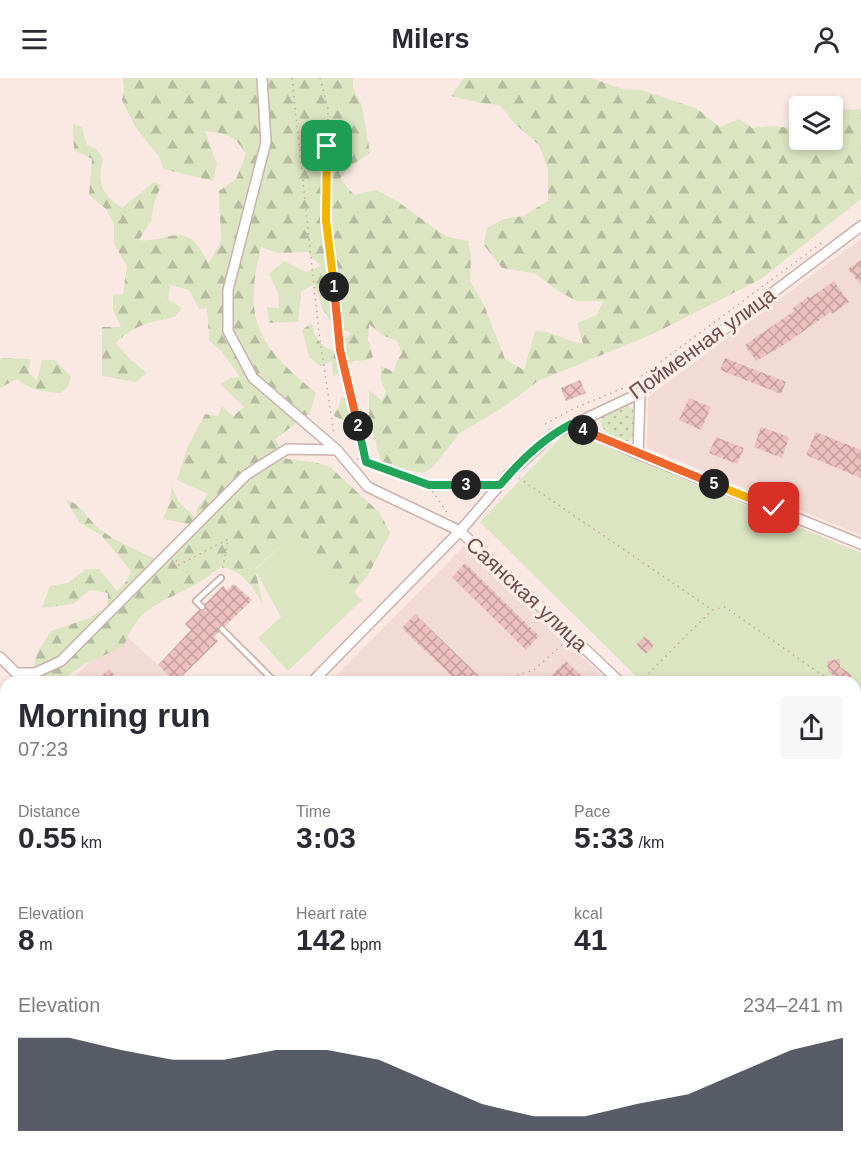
<!DOCTYPE html>
<html lang="en">
<head>
<meta charset="utf-8">
<style>
  :root { --surface:#fff; --page:#f7f7f7; --text:#2b2b33; --muted:#7c7c81; --accent:#111827 }
  body { margin:0; font-family:Helvetica,sans-serif; background:var(--page); color:var(--text); height:100vh; display:flex; flex-direction:column; font-size:22px; white-space:nowrap }
  * { box-sizing:border-box; margin:0 }
  p { font-size:20px; color:var(--muted) }
  .icon { flex:none; width:33px; height:33px; fill:none; stroke:currentColor; stroke-width:2; stroke-linecap:round; stroke-linejoin:round }
  .map { position:relative; flex:1; overflow:hidden }
  .details { position:absolute; left:0px; top:598px; width:861px; height:488px; display:flex; flex-direction:column; background:var(--surface); border-radius:18px 18px 0 0; box-shadow:0 3px 9px #0003 }
  .details>* { flex:none }
  .tools { position:absolute; left:789px; top:18px; display:grid; gap:12px }
  .tools a { display:grid; place-items:center; width:54px; height:54px; border-radius:6px; background:var(--surface); box-shadow:0 3px 9px #0003; font-size:30px }
  .pin { position:absolute; display:grid; place-items:center; width:51px; height:51px; color:#fff; margin:-26px; border-radius:12px; box-shadow:0 3px 9px #0006 }
  .km { position:absolute; width:30px; height:30px; margin:-15px; border-radius:50%; background:#222; color:#fff; font-size:16px; line-height:30px; text-align:center }
  .round { display:grid; place-items:center; flex:none; width:63px; height:63px; border-radius:6px; background:var(--page) }
  .headline { display:flex; align-items:center; justify-content:space-between; height:102px; padding:0 18px }
  h1 { font-size:33px; font-weight:600; line-height:45px }
  .stats { display:grid; grid-template-columns:repeat(3,1fr); gap:9px; height:102px; padding:6px 18px }
  .stats div { display:grid; align-content:center }
  .stats b { font-size:30px; font-weight:600 }
  .stats small { font-size:16px; font-weight:400 }
  .stats p { font-size:16px }
  .chart { height:168px; padding:12px 18px }
  .chart p { display:flex; justify-content:space-between }
  .chart svg { width:100%; height:108px; margin-top:6px; fill:var(--accent); opacity:.7 }
  header { display:flex; justify-content:space-between; align-items:center; height:78px; padding:0 18px; background:var(--surface); font-size:27px; font-weight:600 }
  .map>svg:first-child { display:block }
  .residential { fill:#f2dbd4 }
  .medical { fill:#f6d6e4 }
  .grass { fill:url(#grass-dots) }
  .forest { fill:url(#forest-firs) }
  .green { fill:#dbe5c2 }
  .building { fill:url(#building-cross-hatch) }
  .lines { fill:none; stroke-linecap:round; stroke-linejoin:round }
  .service-casing { stroke:#cbb1ad; stroke-width:8 }
  .minor-casing { stroke:#cbb1ad; stroke-width:12 }
  .path { stroke:#d0a3a0; stroke-width:1.5; stroke-dasharray:1.5 4.5; stroke-linecap:butt }
  .service { stroke:#fff; stroke-width:4.5 }
  .minor { stroke:#fff; stroke-width:9 }
  .split-1-casing { stroke:#fff; stroke-width:12 }
  .split-2-casing { stroke:#fff; stroke-width:12 }
  .split-3-casing { stroke:#fff; stroke-width:12 }
  .split-4-casing { stroke:#fff; stroke-width:12 }
  .split-5-casing { stroke:#fff; stroke-width:12 }
  .split-6-casing { stroke:#fff; stroke-width:12 }
  .split-1 { stroke:#f5b400; stroke-width:8 }
  .split-2 { stroke:#f0652b; stroke-width:8 }
  .split-3 { stroke:#22a559; stroke-width:8 }
  .split-4 { stroke:#22a559; stroke-width:8 }
  .split-5 { stroke:#f0652b; stroke-width:8 }
  .split-6 { stroke:#f5b400; stroke-width:8 }
  .labels { text-anchor:middle; dominant-baseline:central; stroke-width:6; stroke-linejoin:round; paint-order:stroke }
  .street-label { font-size:21px; fill:#6e4c4b; stroke:#fdede7 }
</style>
</head>
<body>
<header><svg class="icon" aria-label="menu" viewBox="0 0 24 24"><path d="M4 6h16M4 12h16M4 18h16"/></svg>Milers<svg class="icon" aria-label="person" viewBox="0 0 24 24"><circle cx="12" cy="8" r="4"/><path d="M4 21q1-7 8-7t8 7"/></svg></header>
<div class="map">
<svg width="861" height="1085" viewBox="0 0 861 1085">
  <defs>
    <pattern id="grass-dots" width="8" height="8" patternUnits="userSpaceOnUse" patternTransform="scale(1.5)"><rect width="8" height="8" fill="#dbe5c2"/><path d="M2 2h.1M6 6h.1" fill="none" stroke="#b6bca0" stroke-width="1.8" stroke-linecap="round"/></pattern>
    <pattern id="forest-firs" width="22" height="20" patternUnits="userSpaceOnUse" patternTransform="scale(1.5)"><rect width="22" height="20" fill="#dbe5c2"/><path d="M5 1l3.5 6h-7zM16 11l3.5 6h-7z" fill="#b6bca0"/></pattern>
    <pattern id="building-cross-hatch" width="8" height="8" patternUnits="userSpaceOnUse" patternTransform="scale(1.5)"><rect width="8" height="8" fill="#ecc0bd"/><path d="M0 0l8 8M0 8l8-8" fill="none" stroke="#c39e9c"/></pattern>
  </defs>
  <rect width="100%" height="100%" fill="#f9e9e2"/>
  <g class="residential">
    <path d="M861,161V457L647,370L648,319Z"/>
    <path d="M464,468L609,604H330Z"/>
    <path d="M120,552L176,604H70Z"/>
    <path d="M855,837L861,843V1085H559L554,1080H855Z"/>
    <path d="M0,861H6V1008L0,1040Z"/>
  </g>
  <path class="medical" d="M13,1080H504L499,1085H12Z"/>
  <path class="grass" d="M626,326L633,331L634,356L630,363H626C614,358 596,354 602,337Z"/>
  <g class="forest">
    <path d="M123,0H353V10L362,28L370,75L352,87L340,100L354,117L376,112L397,123L445,158L468,163L471,178L470,203L484,227L505,281L524,292L535,253C552,252 566,263 583,266L577,245L597,237L603,223H577L558,213L536,196L502,190L484,167L487,150L504,141L523,138L548,123V91L539,67L515,46L500,27L481,25L451,18L464,0H591L622,11L641,12L696,30L720,49L739,41L752,50L770,48L790,50L799,45L800,62H832L833,32L861,31V121L761,201L653,256L538,303L505,328L460,355L433,389L424,395L383,387L377,371L374,356L362,346L346,345L333,337L339,329L341,318L348,321L352,333L369,340V312L382,323L386,314L381,303V288L394,294L396,285L402,275L397,263L382,257L369,246L368,262L373,279L367,282L354,283L333,299L332,283L321,288L309,279L302,252L312,245C315,261 319,267 334,273L342,263L352,255C321,244 326,233 314,206L301,214L298,244L269,245L267,229L279,230L278,215L269,196L284,183L306,194L321,188L307,174L278,175L261,169C242,244 259,268 316,315L310,335L275,361L287,381L314,384L330,389L380,435L390,455L368,497L354,514L296,454L255,491L263,526C252,508 242,492 221,489C214,493 208,499 201,503C167,525 140,523 124,568C98,581 84,583 61,604H29L38,573L51,553L90,540L107,529L108,515L90,512L73,526L42,530L50,508L68,505L86,491H99L117,513L126,504L131,493L101,457L80,445L66,422C79,425 85,436 94,446C110,462 135,471 155,481L189,446L163,441L169,427L172,408L178,423L196,440L197,431L208,416L177,402L187,370L205,336L218,338L222,328L233,338L244,329L220,306L230,300L240,299L222,274L209,262L207,230L199,231L189,212L170,207L168,221L182,230L175,239C151,244 133,247 116,265L128,279L147,295L136,304L102,298V249H121L113,232V217L123,216L127,188L114,166V146L106,131L89,117L92,81L74,72L73,46L82,49L87,67L96,71L103,80C97,105 101,116 122,130L154,104L161,107L154,126L151,143L139,162C157,165 176,151 191,161C198,166 204,178 209,185L221,163L219,113L236,101L246,76C235,57 226,55 205,53L217,86L213,103L163,91L160,80L136,50L122,22L124,11Z"/>
    <path d="M0,280L31,281L28,293L37,303L42,282H55L71,299L69,307L61,315C44,314 30,312 17,301L0,310Z"/>
    <path d="M6,808V852L0,854V821Z"/>
    <path d="M855,1033L861,1039V1085L750,1083L754,1080H855Z"/>
  </g>
  <g class="green">
    <path d="M567,353L861,475V822L855,817V604H642L480,444Z"/>
    <path d="M296,454L362,522L288,593L258,560L281,539L255,492Z"/>
  </g>
  <g class="building">
    <path d="M861,182V207L848,191Z"/>
    <path d="M834,203L849,224L832,236L831,234L785,266L756,283L745,267L794,233L792,231L809,218L810,220Z"/>
    <path d="M725,280L786,304L781,316L720,292Z"/>
    <path d="M580,302L586,315L566,323L561,310Z"/>
    <path d="M689,320L711,329L701,352L679,342Z"/>
    <path d="M761,349L789,359L782,380L754,369Z"/>
    <path d="M816,354L861,372V400L806,377Z"/>
    <path d="M716,359L744,370L737,386L709,375Z"/>
    <path d="M465,485L539,558L526,572L452,499Z"/>
    <path d="M234,506L252,522L225,548L221,547L218,548L219,554L214,559L218,563L176,604L158,587L191,552L185,546L199,532L205,533L206,530L205,526L223,508L227,512Z"/>
    <path d="M415,536L485,604H458L402,550Z"/>
    <path d="M645,558L654,567L646,576L636,567Z"/>
    <path d="M840,581V589L852,597L846,604H842L828,593L827,583Z"/>
    <path d="M566,583L588,604H559L551,598Z"/>
    <path d="M109,591L121,604H108L102,597Z"/>
  </g>
  <g class="lines">
    <g class="service-casing">
      <g id="service">
        <path d="M202,529L196,523L221,500"/>
        <path d="M222,551L275,604"/>
        <path d="M373,1080L379,1085"/>
        <path d="M126,1085L131,1080"/>
        <path d="M169,1085L174,1080"/>
        <path d="M230,1085L234,1080"/>
        <path d="M290,1085L294,1080"/>
      </g>
    </g>
    <g class="minor-casing">
      <g id="minor">
        <path d="M262,0L266,64L228,212V253L253,300L337,372"/>
        <path d="M571,346L638,376L861,466"/>
        <path d="M638,376L640,315"/>
        <path d="M0,579L16,595H35L61,583L246,397L287,371L337,372L368,409L460,453L620,604"/>
        <path d="M312,604L460,453L510,395L553,356L640,315L861,148"/>
        <path d="M855,826L861,832"/>
        <path d="M542,1080L547,1085"/>
        <path d="M8,1085V1080"/>
        <path d="M528,1085L532,1080"/>
      </g>
    </g>
    <g class="path">
      <path d="M292,0L319,255L334,357"/>
      <path d="M320,0L328,30L326,143L340,272L366,384"/>
      <path d="M545,346L575,330L628,308L824,163"/>
      <path d="M357,381L429,407H489"/>
      <path d="M519,400L711,531"/>
      <path d="M429,408L448,436"/>
      <path d="M174,489L178,479"/>
      <path d="M173,490L228,461L222,494"/>
      <path d="M494,604L534,592L564,565"/>
      <path d="M640,604L712,532L725,529L832,604"/>
      <path d="M855,621L861,625"/>
      <path d="M855,730L861,722"/>
      <path d="M855,775L861,772"/>
      <path d="M855,1025L861,1031"/>
      <path d="M855,1071L861,1075"/>
      <path d="M740,1080L745,1085"/>
      <path d="M792,1085L824,1081"/>
    </g>
    <use href="#service" class="service"/>
    <use href="#minor" class="minor"/>
  </g>
  <g class="lines">
    <g class="split-1-casing">
      <path id="split-1" d="M327,68L326,142L334,209"/>
    </g>
    <g class="split-2-casing">
      <path id="split-2" d="M334,209L340,272L358,348"/>
    </g>
    <g class="split-3-casing">
      <path id="split-3" d="M358,348L366,384L429,407H466"/>
    </g>
    <g class="split-4-casing">
      <path id="split-4" d="M466,407H500C520,383 544,360 571,346L583,352"/>
    </g>
    <g class="split-5-casing">
      <path id="split-5" d="M583,352L714,406"/>
    </g>
    <g class="split-6-casing">
      <path id="split-6" d="M714,406L774,430"/>
    </g>
    <use href="#split-1" class="split-1"/>
    <use href="#split-2" class="split-2"/>
    <use href="#split-3" class="split-3"/>
    <use href="#split-4" class="split-4"/>
    <use href="#split-5" class="split-5"/>
    <use href="#split-6" class="split-6"/>
  </g>
  <g class="labels">
    <g class="street-label">
      <text transform="translate(702 265) rotate(-36)">Пойменная улица</text>
      <text transform="translate(527 516) rotate(43)">Саянская улица</text>
    </g>
  </g>
</svg>
<div class="tools">
<a><svg class="icon" aria-label="layers" viewBox="0 0 24 24"><path d="M12 4l9 5-9 5-9-5zM3 14l9 5 9-5"/></svg></a>
</div>
<div class="pin" style="left:327px;top:68px;background:#1e9e55"><svg class="icon" aria-label="arrive" viewBox="0 0 24 24"><path d="M6 21V4h12l-3 4 3 4H6"/></svg></div>
<div class="pin" style="left:774px;top:430px;background:#d93025"><svg class="icon" aria-label="check" viewBox="0 0 24 24"><path d="M5 12l5 5 9-10"/></svg></div>
<b class="km" style="left:334px;top:209px">1</b>
<b class="km" style="left:358px;top:348px">2</b>
<b class="km" style="left:466px;top:407px">3</b>
<b class="km" style="left:583px;top:352px">4</b>
<b class="km" style="left:714px;top:406px">5</b>
<section class="details">
<div class="headline"><div><h1>Morning run</h1><p>07:23</p></div><a class="round"><svg class="icon" aria-label="share" viewBox="0 0 24 24"><path d="M12 15V3M7 8l5-5 5 5M5 13v7h14v-7"/></svg></a></div>
<div class="stats">
<div><p>Distance</p><b>0.55<small> km</small></b></div>
<div><p>Time</p><b>3:03</b></div>
<div><p>Pace</p><b>5:33<small> /km</small></b></div>
</div>
<div class="stats">
<div><p>Elevation</p><b>8<small> m</small></b></div>
<div><p>Heart rate</p><b>142<small> bpm</small></b></div>
<div><p>kcal</p><b>41</b></div>
</div>
<div class="chart"><p><span>Elevation</span>234–241 m</p>
<svg viewBox="0 0 160 44" preserveAspectRatio="none"><path d="M0 44V6L10 6L20 11L30 15L40 15L50 11L60 11L70 15L80 24L90 33L100 38L110 38L120 33L130 29L140 20L150 11L160 6V44z"/></svg>
</div>
</section>
</div>
</body>
</html>
